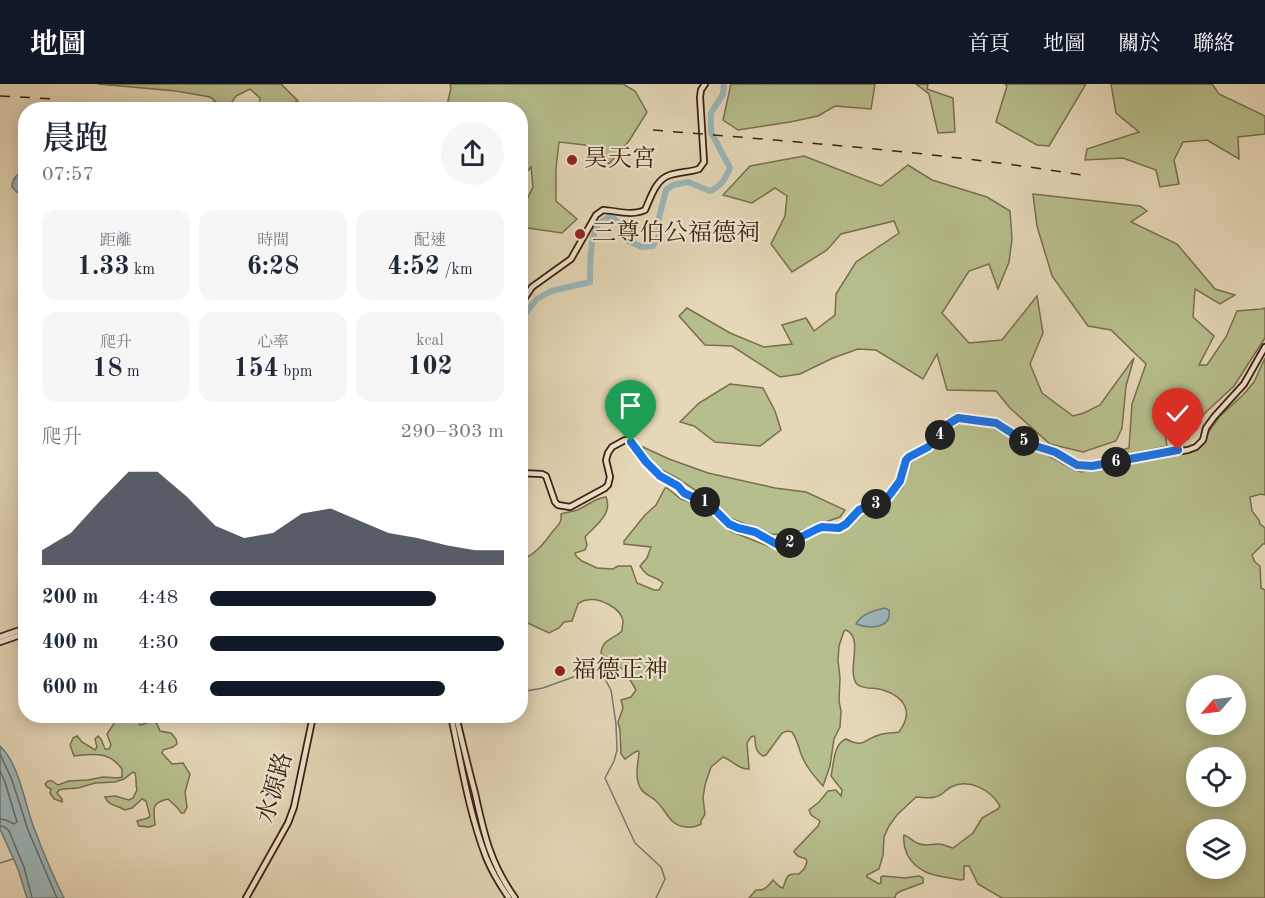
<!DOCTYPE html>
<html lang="zh-TW">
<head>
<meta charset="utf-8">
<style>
  :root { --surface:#fff; --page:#f6f6f7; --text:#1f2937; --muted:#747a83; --accent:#111827 }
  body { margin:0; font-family:"Old Standard TT","Noto Serif TC",serif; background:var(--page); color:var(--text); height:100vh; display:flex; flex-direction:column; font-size:22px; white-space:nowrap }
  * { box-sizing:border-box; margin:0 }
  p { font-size:20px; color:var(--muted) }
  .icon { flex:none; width:33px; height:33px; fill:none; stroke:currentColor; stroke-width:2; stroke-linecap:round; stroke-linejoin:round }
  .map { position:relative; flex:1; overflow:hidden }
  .details { position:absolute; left:18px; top:18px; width:510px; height:621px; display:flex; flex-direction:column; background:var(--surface); border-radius:24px; box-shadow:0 3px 15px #0003 }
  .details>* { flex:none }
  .needle { width:39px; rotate:242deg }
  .controls { position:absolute; left:1186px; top:591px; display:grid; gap:12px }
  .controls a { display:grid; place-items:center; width:60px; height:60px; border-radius:50%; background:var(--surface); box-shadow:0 3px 15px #0003; font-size:30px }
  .pin { position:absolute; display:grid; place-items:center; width:51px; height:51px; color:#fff; margin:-62px -26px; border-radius:50% 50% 50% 0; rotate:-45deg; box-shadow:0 0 6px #0007 }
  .pin .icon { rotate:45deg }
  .km { position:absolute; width:30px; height:30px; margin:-15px; border-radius:50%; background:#222; color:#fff; font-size:16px; line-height:30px; text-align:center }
  .round { display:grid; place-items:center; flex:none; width:63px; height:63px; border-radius:32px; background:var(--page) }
  .head { display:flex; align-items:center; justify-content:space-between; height:102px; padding:0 24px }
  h1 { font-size:33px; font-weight:600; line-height:45px }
  .stats { display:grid; grid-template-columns:repeat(3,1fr); gap:9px; height:102px; padding:6px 24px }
  .stats div { display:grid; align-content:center; border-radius:15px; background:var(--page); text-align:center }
  .stats b { font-size:26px; font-weight:600 }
  .stats small { font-size:16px; font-weight:400 }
  .stats p { font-size:16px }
  .chart { height:168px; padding:12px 24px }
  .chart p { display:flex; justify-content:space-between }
  .chart svg { width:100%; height:108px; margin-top:6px; fill:var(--accent); opacity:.7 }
  ul { padding:0 24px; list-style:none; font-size:20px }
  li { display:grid; grid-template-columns:96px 72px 1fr; align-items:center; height:45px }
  li i { height:15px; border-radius:8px; background:var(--accent) }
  header { display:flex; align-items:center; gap:36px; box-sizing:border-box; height:84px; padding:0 30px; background:var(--accent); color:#fff }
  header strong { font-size:28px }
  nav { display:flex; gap:33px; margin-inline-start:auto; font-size:21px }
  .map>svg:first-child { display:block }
  .green { fill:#b7be8d; stroke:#7a6e4e; stroke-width:1.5; fill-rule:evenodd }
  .water { fill:#9bb7ba; stroke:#757a76; stroke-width:1.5 }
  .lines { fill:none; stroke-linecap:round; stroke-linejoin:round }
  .shore { stroke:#6c6b64; stroke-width:1.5 }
  .stream { stroke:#757a76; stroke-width:1.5 }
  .river { stroke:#9bb7ba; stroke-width:6 }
  .secondary-casing { stroke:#3c1f0f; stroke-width:8 }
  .secondary { stroke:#eee5d0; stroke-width:4.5 }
  .rail { stroke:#3c1f0f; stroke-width:1.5; stroke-dasharray:10 10; stroke-linecap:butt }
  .route-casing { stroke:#fff; stroke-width:12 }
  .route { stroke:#1a73e8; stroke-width:8 }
  .poi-dot { fill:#8f2418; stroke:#eee5d0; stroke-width:2 }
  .labels { text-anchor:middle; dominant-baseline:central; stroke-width:4.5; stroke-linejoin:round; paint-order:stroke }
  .poi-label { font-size:24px; fill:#3c1f0f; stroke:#eee5d0; text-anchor:start }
  .street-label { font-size:24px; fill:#3c1f0f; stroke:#eee5d0 }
</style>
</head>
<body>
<header>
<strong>地圖</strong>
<nav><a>首頁</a><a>地圖</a><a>關於</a><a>聯絡</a></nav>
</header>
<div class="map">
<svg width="1265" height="814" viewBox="0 0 1265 814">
  <rect width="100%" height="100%" fill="#e5d7b7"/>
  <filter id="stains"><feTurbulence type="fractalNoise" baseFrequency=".00333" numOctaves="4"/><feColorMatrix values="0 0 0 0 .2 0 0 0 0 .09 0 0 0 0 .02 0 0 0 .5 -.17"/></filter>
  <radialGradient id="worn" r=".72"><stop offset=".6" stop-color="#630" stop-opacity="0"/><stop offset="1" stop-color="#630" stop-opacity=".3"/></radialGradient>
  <g class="green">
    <path d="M98,0H281L298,17L292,19H274V25H259L260,14L250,5L236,12L227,25H208L209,19L216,18L210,13L176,7Z"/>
    <path d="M450,0H623L635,7L647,28L629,57L609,80L585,61L559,58L556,84V117L577,135L562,149L521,143V128L533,103L531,83L521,95L520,26L446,25L451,4Z"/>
    <path d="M731,0H875L871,25L835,22L818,32L790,38L738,46L723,36Z"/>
    <path d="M916,0H928L927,5L953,14L955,48L938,49L929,10Z"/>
    <path d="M1005,0H1086L1049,62L1037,61L996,38L1007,2Z"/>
    <path d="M1111,0H1212L1219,10L1265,32V50L1238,53L1239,75L1207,56L1183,58L1174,76L1179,100L1160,103L1156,86L1123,74L1085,76L1087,65L1139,48L1116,29Z"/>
    <path d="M804,72L881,102L908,81L932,96L987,113L1010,127L1012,155L1009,178L998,205L989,180L969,187L942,229L969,259L1002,256L1037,212L1043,249L1030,280L1042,309L1073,332L1084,329L1100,321L1134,274L1126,302L1122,344L1116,357L1083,368L1050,360L1010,324L996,307L947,306L937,270L923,295L876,266L858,265L833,274L800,290L780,293L732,262L705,261L679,232L687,224L730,249L764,263L792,260L782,241L806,234L814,247L835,231L836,210L856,178L899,149L894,137L841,150L827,166L792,188L771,160L785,132L787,112L775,104L752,119L723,111L750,82Z"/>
    <path d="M1033,110L1140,122L1147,127L1131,138L1177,160L1215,205L1235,211L1220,220L1195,205L1193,233L1214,252L1199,281H1207L1226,253L1237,227L1261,225L1265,224V254L1234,302L1204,330L1188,355L1179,341L1164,345L1167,362L1101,376L1104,371L1129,364L1132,320L1146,280L1111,246L1088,242L1052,192L1037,142Z"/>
    <path d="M1265,274V411L1261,410L1250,413L1252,427L1259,436L1260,440L1265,444V460H1263L1252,471L1255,478L1260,482L1261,504L1265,506V814H1002L978,800L969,782H964V795L962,796C940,792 918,792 907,770C904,763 903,758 904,751C910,753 912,757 917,759C924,763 931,760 938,760C944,760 948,763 953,764L973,749L982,734L998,725L1000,722C991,706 969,694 951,703C945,706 942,712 935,713C929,715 922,713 916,713L897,731L889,742L884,753L883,771L879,785L867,791V793L879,800L881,799V793L883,792L905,794L919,792L923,794V799L901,807L896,810L895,814H749L756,806C765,807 768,802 773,796L780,803L783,804C787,793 786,789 799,790L804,785L807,778L806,775L798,772L794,768L795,766L818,742L820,737L811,731L809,726L819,718L828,707L836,706L841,712L842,706L831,692C834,680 833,660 846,655C865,665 863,655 879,651C885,649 893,649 899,648C914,628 905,613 883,606C875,603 861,606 856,599C847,584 864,554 846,546L844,547L839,562L838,576L840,594L839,617L841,627L840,643L834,655L830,682L823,702C814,692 806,683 801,670C798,661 797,655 792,648L787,647L782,649L766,671L763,672C756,668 755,662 755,654L754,652L751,653L747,659L749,685C739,686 732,676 723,673L711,683L705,701L703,714L705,730L701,737V740C696,743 693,744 687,743C669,742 668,728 656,717C652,713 644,710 641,705C634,694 638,681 639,668L638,667C633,668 629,673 625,675L621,670L620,646L618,638L623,624L621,616L631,613L636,606L625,587L607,575L601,569C603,554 613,556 622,547C622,543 623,540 623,537C621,524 599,513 587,516C583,516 581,518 578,520L572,537L564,538L559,544L549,549L521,536V477C537,468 542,462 553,447C558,441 562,439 561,430C566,428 571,428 577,426C588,422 594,414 606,413C613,430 596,441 585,453L587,461L585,466L575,469L576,472L582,477L597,484L613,485L618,482H631L637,499L654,506H659L663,499C653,490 649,496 640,482L647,474L651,463L624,460V457L645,431L656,421L665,404H667L681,415L697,420L711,428L724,442L730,447L778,466L784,465L798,455L811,449L841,446L856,433L876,424L889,415L902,404L912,377L933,365L938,358L946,340L954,338L985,339L1021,360L1049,372L1073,385L1081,388L1177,369H1187L1202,362L1207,350L1220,332L1243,311L1254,298ZM1197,602H1236V640H1197ZM1197,674H1236V712H1197ZM1197,746H1236V784H1197Z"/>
    <path d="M730,300L763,304L775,327L781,346L760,362L715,358L694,342L680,338L699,319Z"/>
    <path d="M643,363L669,375L708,389L775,404L806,408L845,426L840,433L788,451L771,450L730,434L713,418L677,394L649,379L643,369Z"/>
    <path d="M119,632H136L140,641L153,637L157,640L160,647L171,649L176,655L177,660L173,663L163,666L162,669L172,680L183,679L190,690L185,708L187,723L184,729H181C178,723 173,720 168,715C150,719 154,725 155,741L149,743L139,742L137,737L148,734L150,732L146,717L142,715L132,724L125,726C118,721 108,722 105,713L115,712L129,716L133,714L137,706C135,700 137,695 135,689L133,688L124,695L115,698L95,699L78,704L63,705L59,706L57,709L62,715V718L54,715L50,709L51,705L47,703L45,700L48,697H52L58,701L69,697L88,696L103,693L118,694L122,693V685C109,667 94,670 74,672L70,661L73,654L77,652L82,658L95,666L97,663L95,655L98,652L101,655L105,665H109L111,661L107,650Z"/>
  </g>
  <g class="water">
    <path d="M25,85V111L17,108L12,103C12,94 18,90 25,85Z"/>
    <path d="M885,524L889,526C892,545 869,545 856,540C861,530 875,526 885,524Z"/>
    <path d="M0,662C19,679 25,721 34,744C43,768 53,792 64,814H27L18,785L0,745Z"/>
  </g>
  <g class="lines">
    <g class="shore">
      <path d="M0,670L12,696L28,746L57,814"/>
      <path d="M0,687L5,698L17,738L14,740L6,736L0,735"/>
      <path d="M0,742L5,743L9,747L24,783L32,814"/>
    </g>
    <g class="stream">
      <path d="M520,608L543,604L590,587L601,588L611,606L616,640L617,666L614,677L605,694L635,759L661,783L665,795L656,814"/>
      <path d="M0,779L13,775"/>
    </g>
    <path class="river" d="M520,238L522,234L537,215L551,207L590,198C590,182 590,159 596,144C599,138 606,135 611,132L621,141L628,157L642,163L653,162L659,152L658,138L666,106L673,101L688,98L710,107C722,102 725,95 730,84L711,48V29L723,10L724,0"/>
    <g class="secondary-casing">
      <g id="secondary">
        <path d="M520,221L532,203L571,175L596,131L603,126C617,127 633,132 645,126C651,113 656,95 670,91C680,88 690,88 699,85L704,78L700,13L701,6L705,0"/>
        <path d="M520,389L542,390L546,392L555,418L558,421L570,423L605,404L608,401L610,393L606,376L608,369L612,363L625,356L631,358L634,361L646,378L660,392L678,402L684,409L710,421L715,425L723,435L738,444L755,448L778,461H787L817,445L822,443L839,444L846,440L859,426L888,413L900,397L906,376L909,373L928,363L938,353L945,342L958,334L996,339L1028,360L1055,368L1072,379L1081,383L1188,366L1196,363L1203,356L1206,344L1214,333L1244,300L1265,263"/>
        <path d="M0,553L26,544"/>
        <path d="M0,558L26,549"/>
        <path d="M451,632C461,678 469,729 486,773C492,788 500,801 509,814"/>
        <path d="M456,632C462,657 468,683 475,709C484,750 490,779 515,814"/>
        <path d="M246,814L288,739L294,723L313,632"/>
      </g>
    </g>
    <use href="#secondary" class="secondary"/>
    <g class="rail">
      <path d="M0,12L56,15"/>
      <path d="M653,46C797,58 940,68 1082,91"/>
    </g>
  </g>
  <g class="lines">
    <g class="route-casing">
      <path id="route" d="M631,358L646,378L660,392L678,402L684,409L710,421L729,440L738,444L755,448L778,461L787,460L817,445L822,443L839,444L846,440L859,426L888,413L900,397L906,376L909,373L928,363L938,353L945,342L958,334L996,339L1029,360L1055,368L1077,381L1092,382L1178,366"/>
    </g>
    <use href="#route" class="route"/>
  </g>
  <g class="poi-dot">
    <circle cx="572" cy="76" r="6"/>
    <circle cx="580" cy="150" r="6"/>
    <circle cx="560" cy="587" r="6"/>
  </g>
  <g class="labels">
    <g class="poi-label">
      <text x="584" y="76">昊天宮</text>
      <text x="592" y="150">三尊伯公福德祠</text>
      <text x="572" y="587">福德正神</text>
    </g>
    <g class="street-label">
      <text transform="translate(276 704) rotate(-74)">水源路</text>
    </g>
  </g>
  <rect width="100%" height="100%" filter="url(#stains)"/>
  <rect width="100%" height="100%" fill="url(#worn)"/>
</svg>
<div class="controls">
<a><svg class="needle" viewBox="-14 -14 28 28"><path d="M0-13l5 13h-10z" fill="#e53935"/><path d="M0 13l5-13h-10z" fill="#747a83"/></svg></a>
<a><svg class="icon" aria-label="locate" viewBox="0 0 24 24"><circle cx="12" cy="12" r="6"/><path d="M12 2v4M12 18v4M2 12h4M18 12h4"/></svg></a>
<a><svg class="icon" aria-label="layers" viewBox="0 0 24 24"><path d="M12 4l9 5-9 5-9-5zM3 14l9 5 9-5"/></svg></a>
</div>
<div class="pin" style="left:631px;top:358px;background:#1e9e55"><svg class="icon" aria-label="arrive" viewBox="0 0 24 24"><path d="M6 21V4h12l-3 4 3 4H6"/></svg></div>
<div class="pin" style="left:1178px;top:366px;background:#d93025"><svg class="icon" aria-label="check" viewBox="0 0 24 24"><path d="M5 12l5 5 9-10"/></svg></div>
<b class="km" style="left:705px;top:418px">1</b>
<b class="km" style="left:790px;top:459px">2</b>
<b class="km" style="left:876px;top:420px">3</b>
<b class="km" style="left:940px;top:351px">4</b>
<b class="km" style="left:1024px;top:357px">5</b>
<b class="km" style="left:1116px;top:378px">6</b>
<section class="details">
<div class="head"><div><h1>晨跑</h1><p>07:57</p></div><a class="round"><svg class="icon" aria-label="share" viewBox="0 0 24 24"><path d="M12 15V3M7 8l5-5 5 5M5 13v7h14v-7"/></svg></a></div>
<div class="stats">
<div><p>距離</p><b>1.33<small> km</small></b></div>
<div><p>時間</p><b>6:28</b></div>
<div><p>配速</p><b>4:52<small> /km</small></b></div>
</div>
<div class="stats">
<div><p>爬升</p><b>18<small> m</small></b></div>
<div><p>心率</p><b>154<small> bpm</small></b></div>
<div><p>kcal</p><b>102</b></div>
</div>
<div class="chart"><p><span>爬升</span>290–303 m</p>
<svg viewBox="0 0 160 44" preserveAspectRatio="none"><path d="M0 44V38L10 31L20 18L30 6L40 6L50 16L60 28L70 33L80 31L90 23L100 21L110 26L120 31L130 33L140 36L150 38L160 38V44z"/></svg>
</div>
<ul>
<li><b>200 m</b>4:48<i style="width:77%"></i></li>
<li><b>400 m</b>4:30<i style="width:100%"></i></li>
<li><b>600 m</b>4:46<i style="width:80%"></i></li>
</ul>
</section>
</div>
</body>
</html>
